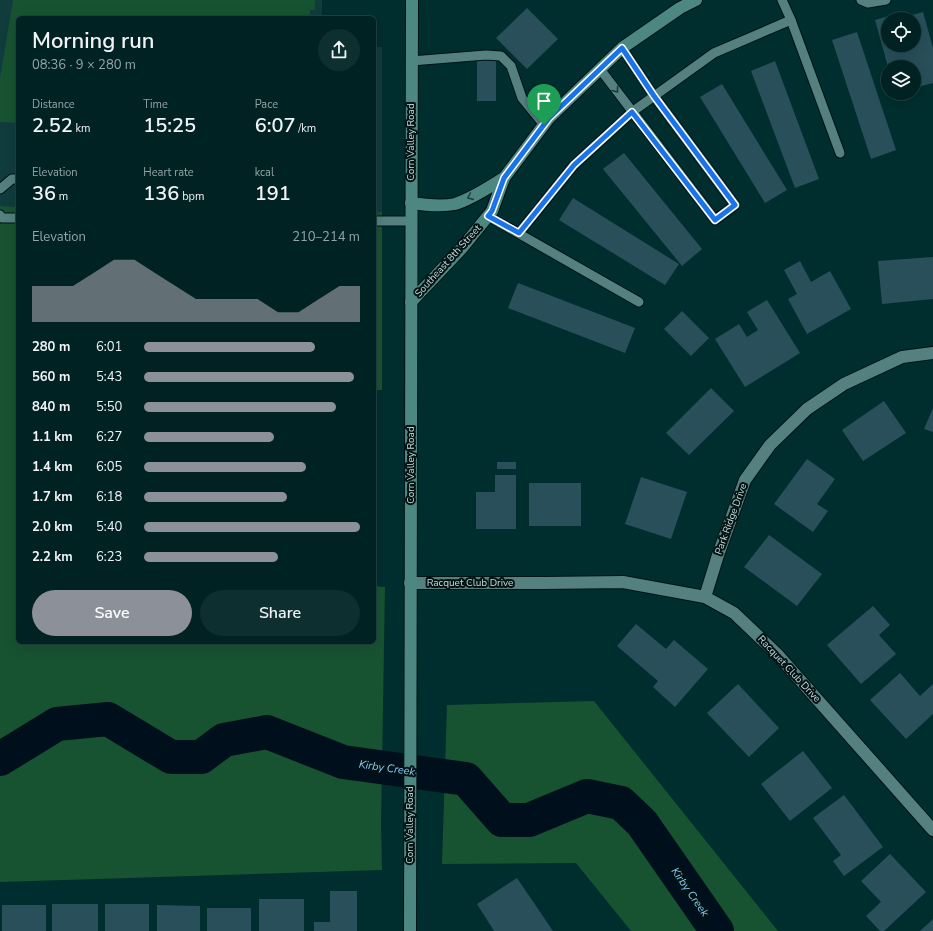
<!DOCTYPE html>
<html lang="en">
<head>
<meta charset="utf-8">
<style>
  :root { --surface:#002223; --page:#0e2f30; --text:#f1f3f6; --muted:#95a4a6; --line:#223f41; --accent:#8c9099 }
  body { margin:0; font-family:"Nunito Sans",sans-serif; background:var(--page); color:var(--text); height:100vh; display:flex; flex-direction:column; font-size:15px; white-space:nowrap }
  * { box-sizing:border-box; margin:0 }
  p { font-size:13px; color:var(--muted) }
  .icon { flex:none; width:22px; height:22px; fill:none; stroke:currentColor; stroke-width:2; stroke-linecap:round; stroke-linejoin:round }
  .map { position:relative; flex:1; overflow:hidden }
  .details { position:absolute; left:16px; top:16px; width:360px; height:628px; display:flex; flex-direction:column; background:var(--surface); border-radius:6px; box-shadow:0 4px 16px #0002,0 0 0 1px var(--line) }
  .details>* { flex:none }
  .tools { position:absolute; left:881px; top:12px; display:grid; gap:8px }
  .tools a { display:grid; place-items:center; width:40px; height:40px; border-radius:50%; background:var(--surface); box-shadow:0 4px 16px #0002,0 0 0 1px var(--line); font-size:20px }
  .pin { position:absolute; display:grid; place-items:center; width:34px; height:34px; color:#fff; margin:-41px -17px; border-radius:50% 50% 50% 0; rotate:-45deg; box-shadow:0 0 4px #0007 }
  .pin .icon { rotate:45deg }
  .round { display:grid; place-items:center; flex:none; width:42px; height:42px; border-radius:21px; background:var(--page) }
  .overview { display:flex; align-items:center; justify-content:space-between; height:68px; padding:0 16px }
  h1 { font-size:22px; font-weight:600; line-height:30px }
  .figures { display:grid; grid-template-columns:repeat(3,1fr); gap:6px; height:68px; padding:4px 16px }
  .figures div { display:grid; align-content:center }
  .figures b { font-size:20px; font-weight:600 }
  .figures small { font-size:11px; font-weight:400 }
  .figures p { font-size:11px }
  .chart { height:112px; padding:8px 16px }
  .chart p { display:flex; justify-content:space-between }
  .chart svg { width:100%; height:72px; margin-top:4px; fill:var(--accent); opacity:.7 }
  .action { display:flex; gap:8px; margin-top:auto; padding:8px 16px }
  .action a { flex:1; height:46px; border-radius:24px; background:var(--accent); color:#fff; font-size:16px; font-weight:600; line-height:46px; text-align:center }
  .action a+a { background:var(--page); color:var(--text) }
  ul { padding:0 16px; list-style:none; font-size:13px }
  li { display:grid; grid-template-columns:64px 48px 1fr; align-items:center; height:30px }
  li i { height:10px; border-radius:5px; background:var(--accent) }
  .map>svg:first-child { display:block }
  .built { fill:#103c3d }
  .green { fill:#175331 }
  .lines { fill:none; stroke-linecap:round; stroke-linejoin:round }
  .river { stroke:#000f1c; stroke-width:34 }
  .building { fill:#284f5a }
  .lane-casing { stroke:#001314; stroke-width:11 }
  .street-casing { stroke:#001314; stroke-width:14 }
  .secondary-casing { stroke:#001314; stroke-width:14 }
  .lane { stroke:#548080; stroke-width:9 }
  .street { stroke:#548080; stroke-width:12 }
  .secondary { stroke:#4c8881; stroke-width:12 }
  .oneway { stroke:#1f3939 }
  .oneway2 { stroke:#20423f }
  .route-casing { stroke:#fff; stroke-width:8 }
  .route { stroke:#1a73e8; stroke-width:5 }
  .labels { text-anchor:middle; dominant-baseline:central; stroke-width:4; stroke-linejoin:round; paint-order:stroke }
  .street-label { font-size:10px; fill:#c6dcdc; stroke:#031313 }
  .water-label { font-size:11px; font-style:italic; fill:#86ceff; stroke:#031313 }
</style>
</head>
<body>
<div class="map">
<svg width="933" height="931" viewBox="0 0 933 931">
  <rect width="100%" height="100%" fill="#002e2f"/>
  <g class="built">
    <path d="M0,0H322V18H18V207L0,206Z"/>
    <path d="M374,47H382V212L374,211Z"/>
  </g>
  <g class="green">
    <path d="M13,0H315V10H310V18H18V123L0,122V78Z"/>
    <path d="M0,206L18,207V642H374V586L385,587L381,823L382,870L0,882Z"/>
    <path d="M374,211L382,212V390H374Z"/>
    <path d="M594,701L778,931H631L576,863L442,864L447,705Z"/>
  </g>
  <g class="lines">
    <path class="river" d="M0,759L57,724L108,719L171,757H201L224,740L267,732L343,762L466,779L502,820H529L587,796L621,803L642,823L717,931"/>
  </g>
  <g class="building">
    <path d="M527,8L558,39L527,69L496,38Z"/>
    <path d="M923,12L933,48V83L914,88V67H888L875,20L892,15L893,19H888V45H914V19H898Z"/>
    <path d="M857,32L896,150L871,159L832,40Z"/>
    <rect x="477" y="58" width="19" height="43"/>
    <path d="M775,61L819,179L795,188L751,71Z"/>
    <path d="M722,84L787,190L765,203L700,97Z"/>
    <path d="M624,153L702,249L682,266L603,169Z"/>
    <path d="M573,198L679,264L665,285L559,220Z"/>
    <path d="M933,257V299L882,304L878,261Z"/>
    <path d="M800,261L811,282L830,271L851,309L807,334L788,299L797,294L784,270Z"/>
    <path d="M518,283L635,328L625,353L508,308Z"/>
    <path d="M767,300L800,353L745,387L715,339L739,324L747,337L758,330L747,312Z"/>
    <path d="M682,311L709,338L691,356L664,329Z"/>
    <path d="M711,388L734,411L689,455L666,433Z"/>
    <path d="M884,401L906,433L863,461L842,430Z"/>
    <path d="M933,408V432L924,429Z"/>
    <path d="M807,459L835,479L817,504L828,511L813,532L774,504Z"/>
    <rect x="497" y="462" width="19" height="7"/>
    <path d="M495,475H516V529H476V492H495Z"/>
    <path d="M641,477L687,492L671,539L625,524Z"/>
    <rect x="529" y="483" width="52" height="43"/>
    <path d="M769,535L822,574L797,606L744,567Z"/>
    <path d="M873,606L890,625L879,635L896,654L861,684L827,645Z"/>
    <path d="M636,624L666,649L674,640L708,669L675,707L653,687L658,681L617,646Z"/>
    <path d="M900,673L920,696L933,684V714L906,739L870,700Z"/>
    <path d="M738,684L779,728L749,757L707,713Z"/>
    <path d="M803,751L832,788L790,821L761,784Z"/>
    <path d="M844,795L883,847L844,876L833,861L841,855L813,818Z"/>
    <path d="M890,854L926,892L884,931H880L866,916L881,902L861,881Z"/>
    <path d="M517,878L553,931H494L477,904Z"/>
    <path d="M330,891H357V931H314V922H330Z"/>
    <rect x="259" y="899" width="45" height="32"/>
    <rect x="52" y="904" width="46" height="27"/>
    <rect x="105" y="904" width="44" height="27"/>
    <rect x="2" y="905" width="44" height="26"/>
    <path d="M157,905L200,906V931H157Z"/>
    <rect x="207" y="908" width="44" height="23"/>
    <path d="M933,919V931H920Z"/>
  </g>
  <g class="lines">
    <g class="lane-casing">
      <g id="lane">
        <path d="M861,0L868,3L886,0"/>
        <path d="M791,20L840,153"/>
        <path d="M411,61L486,55L501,56L511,66L522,98L544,125"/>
        <path d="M600,69L715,220L735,205L654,96L622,48"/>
        <path d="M0,189L12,179H18"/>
        <path d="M0,215L2,218H18"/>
        <path d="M488,216L639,302"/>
        <path d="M374,221H411"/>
        <path d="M519,233L574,165L632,112L714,53L791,20L782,0"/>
      </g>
    </g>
    <g class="street-casing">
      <g id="street">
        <path d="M410,583H543L623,582L705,597L734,613L777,654L933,830"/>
        <path d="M705,597L718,555L745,480L770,445L807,409L844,384L902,357L933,353"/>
      </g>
    </g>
    <g class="secondary-casing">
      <g id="secondary">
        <path d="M411,203C425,205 441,207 455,204C472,199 489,187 504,178"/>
        <path d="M411,302L462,248L492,211L504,178L549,118L622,48L680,8L696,0"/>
        <path d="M410,931L412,0"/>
      </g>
    </g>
    <use href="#lane" class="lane"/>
    <use href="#street" class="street"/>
    <use href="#secondary" class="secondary"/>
  </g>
  <defs><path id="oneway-chevron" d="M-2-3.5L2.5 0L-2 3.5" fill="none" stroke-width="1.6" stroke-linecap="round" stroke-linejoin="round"/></defs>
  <use class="oneway" href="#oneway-chevron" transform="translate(616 90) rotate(53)"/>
  <use class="oneway2" href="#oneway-chevron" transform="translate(470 197) rotate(156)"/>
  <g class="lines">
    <g class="route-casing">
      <path id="route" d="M622,48L654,96L735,205L715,220L632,112L574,165L519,233L488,216L492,211L504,178L549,118Z"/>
    </g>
    <use href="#route" class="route"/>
  </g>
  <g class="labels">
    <g class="street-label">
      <text transform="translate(411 142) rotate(-90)">Corn Valley Road</text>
      <text transform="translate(448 261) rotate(-48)">Southeast 8th Street</text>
      <text transform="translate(411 465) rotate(-90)">Corn Valley Road</text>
      <text transform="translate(731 519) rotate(-70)">Park Ridge Drive</text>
      <text x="470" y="583">Racquet Club Drive</text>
      <text transform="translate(789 669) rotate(47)">Racquet Club Drive</text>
      <text transform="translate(410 825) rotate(-90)">Corn Valley Road</text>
    </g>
    <g class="water-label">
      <text transform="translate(387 768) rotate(8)">Kirby Creek</text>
      <text transform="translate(690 892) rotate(55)">Kirby Creek</text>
    </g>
  </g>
</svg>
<div class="tools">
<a><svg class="icon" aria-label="locate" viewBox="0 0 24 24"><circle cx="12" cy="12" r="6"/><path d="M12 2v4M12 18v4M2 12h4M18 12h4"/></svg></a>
<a><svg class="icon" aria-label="layers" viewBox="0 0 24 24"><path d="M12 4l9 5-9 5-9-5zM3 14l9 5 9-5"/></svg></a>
</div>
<div class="pin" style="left:544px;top:125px;background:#1e9e55"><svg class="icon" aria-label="arrive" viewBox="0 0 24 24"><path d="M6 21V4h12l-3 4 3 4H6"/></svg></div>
<section class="details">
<div class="overview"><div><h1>Morning run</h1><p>08:36 · 9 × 280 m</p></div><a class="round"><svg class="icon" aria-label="share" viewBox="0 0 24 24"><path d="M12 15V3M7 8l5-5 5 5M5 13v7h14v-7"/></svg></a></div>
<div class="figures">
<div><p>Distance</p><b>2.52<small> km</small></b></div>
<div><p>Time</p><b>15:25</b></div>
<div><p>Pace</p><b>6:07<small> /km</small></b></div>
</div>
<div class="figures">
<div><p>Elevation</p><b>36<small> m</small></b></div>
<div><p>Heart rate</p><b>136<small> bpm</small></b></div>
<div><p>kcal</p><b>191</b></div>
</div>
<div class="chart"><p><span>Elevation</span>210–214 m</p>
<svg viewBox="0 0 160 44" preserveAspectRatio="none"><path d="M0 44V22L10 22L20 22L30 14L40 6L50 6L60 14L70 22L80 30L90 30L100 30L110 30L120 38L130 38L140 30L150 22L160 22V44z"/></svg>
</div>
<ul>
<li><b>280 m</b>6:01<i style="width:79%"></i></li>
<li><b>560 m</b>5:43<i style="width:97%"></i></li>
<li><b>840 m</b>5:50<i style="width:89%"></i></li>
<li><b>1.1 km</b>6:27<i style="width:60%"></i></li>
<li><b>1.4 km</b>6:05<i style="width:75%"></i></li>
<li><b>1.7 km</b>6:18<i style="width:66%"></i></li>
<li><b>2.0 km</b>5:40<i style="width:100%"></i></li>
<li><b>2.2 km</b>6:23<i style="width:62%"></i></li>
</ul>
<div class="action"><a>Save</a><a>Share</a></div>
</section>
</div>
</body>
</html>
